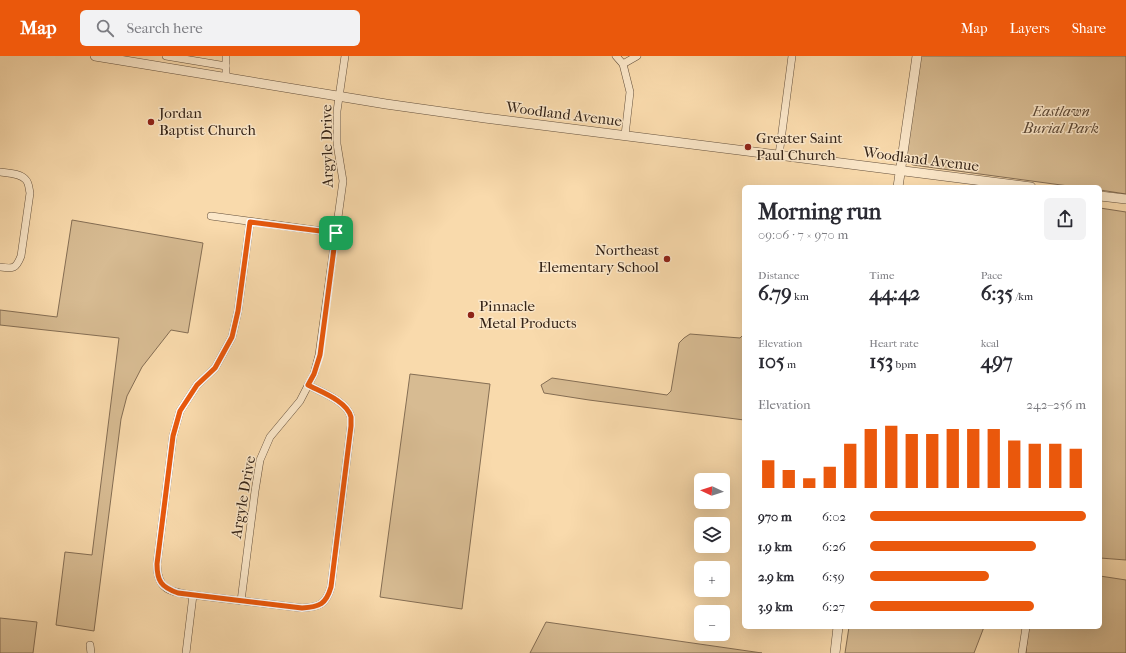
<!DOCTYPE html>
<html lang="en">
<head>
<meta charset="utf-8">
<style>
  :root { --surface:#fff; --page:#f2f2f3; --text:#2b2b33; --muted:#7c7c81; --accent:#ea580c }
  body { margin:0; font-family:"IM FELL French Canon",serif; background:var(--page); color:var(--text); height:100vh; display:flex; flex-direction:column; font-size:15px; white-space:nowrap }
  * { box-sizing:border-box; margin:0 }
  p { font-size:13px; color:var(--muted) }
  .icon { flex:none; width:22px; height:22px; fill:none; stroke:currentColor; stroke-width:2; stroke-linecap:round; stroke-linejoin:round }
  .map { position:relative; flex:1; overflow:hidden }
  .drawer { position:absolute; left:742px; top:129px; width:360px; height:444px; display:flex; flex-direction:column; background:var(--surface); border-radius:6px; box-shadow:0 4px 16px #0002 }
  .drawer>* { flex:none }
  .needle { width:26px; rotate:274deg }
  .buttons { position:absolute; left:694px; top:417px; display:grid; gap:8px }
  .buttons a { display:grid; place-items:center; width:36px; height:36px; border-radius:6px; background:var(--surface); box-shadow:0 4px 16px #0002; font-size:20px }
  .pin { position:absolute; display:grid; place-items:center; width:34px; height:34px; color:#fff; margin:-17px; border-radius:8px; box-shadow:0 2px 6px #0006 }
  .round { display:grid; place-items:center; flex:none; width:42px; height:42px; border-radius:6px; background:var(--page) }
  .head { display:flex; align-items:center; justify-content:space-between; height:68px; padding:0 16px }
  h1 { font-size:22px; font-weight:800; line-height:30px }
  .metrics { display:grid; grid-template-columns:repeat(3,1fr); gap:6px; height:68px; padding:4px 16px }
  .metrics div { display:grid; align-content:center }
  .metrics b { font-size:20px; font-weight:800 }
  .metrics small { font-size:11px; font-weight:400 }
  .metrics p { font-size:11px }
  .chart { height:112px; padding:8px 16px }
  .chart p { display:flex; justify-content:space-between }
  .chart svg { width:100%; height:72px; margin-top:4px; stroke:var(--accent); stroke-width:6 }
  ul { padding:0 16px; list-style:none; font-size:13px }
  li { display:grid; grid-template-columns:64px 48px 1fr; align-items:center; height:30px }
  li i { height:10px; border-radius:5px; background:var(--accent) }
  header { display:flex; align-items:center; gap:24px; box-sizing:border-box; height:56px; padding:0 20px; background:var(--accent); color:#fff }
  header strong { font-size:19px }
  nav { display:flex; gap:22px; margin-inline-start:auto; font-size:14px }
  .search { width:280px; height:36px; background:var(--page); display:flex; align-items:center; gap:10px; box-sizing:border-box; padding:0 14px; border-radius:6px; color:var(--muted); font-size:15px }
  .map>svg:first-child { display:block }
  .green { fill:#d7bb92; stroke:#856e54 }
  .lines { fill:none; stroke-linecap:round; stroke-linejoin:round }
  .minor-casing { stroke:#64503c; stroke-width:8 }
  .tertiary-casing { stroke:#64503c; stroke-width:10 }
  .minor { stroke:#fbe7c9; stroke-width:7 }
  .tertiary { stroke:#fbe7c9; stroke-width:9 }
  .route-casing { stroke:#fff; stroke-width:8 }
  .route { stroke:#ea580c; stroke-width:5 }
  .poi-dot { fill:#8f2418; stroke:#fbe7c9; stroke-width:1.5 }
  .labels { text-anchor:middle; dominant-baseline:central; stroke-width:3; stroke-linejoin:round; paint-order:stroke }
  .park-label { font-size:15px; font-style:italic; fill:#5c4835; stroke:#fbe7c9 }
  .poi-label { font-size:15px; fill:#332216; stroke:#fbe7c9; text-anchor:start }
  .street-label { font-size:15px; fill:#332216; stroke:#fbe7c9 }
</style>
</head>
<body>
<header>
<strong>Map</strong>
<div class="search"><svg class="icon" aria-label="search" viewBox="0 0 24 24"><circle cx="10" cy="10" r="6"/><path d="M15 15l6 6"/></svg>Search here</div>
<nav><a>Map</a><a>Layers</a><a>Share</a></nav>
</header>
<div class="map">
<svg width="1126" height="597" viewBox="0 0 1126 597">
  <rect width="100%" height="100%" fill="#f9daac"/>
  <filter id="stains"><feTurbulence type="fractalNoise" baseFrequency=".005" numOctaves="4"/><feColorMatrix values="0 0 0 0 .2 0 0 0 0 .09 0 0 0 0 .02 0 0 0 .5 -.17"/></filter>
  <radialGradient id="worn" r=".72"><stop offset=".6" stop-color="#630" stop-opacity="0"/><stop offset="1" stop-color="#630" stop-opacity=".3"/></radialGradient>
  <g class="green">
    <path d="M920,0H1126V138L1100,134V131H1076L913,109L908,106L907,96Z"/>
    <path d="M1100,152L1126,156V504L1100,502Z"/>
    <path d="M72,164L203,187L188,277L171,274L142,311L127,340L121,363L94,575L56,569L65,496L92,499L119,282L0,269V254L57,261Z"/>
    <path d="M690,278L740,282L744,278V364L589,344L544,337L541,329L552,322L667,339L671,335L679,287L684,282Z"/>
    <path d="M410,318L490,328L462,553L380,541Z"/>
    <path d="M1100,520L1126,524V597H1026L1028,571H1100Z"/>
    <path d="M0,562L37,566L33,597H0Z"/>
    <path d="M546,566L762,597H530Z"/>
    <path d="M849,571H984L974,597H845Z"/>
  </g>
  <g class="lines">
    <g class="minor-casing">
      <g id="minor">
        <path d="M166,0L226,10"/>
        <path d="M226,0V21"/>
        <path d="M616,0L623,8L630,36L625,79"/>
        <path d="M623,8L637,0"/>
        <path d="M779,99L792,0"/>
        <path d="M0,116C8,117 21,117 26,124C29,127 29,133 30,137L21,200C16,213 13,213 0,211"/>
        <path d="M211,160L336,177"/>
        <path d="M250,166L238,255L232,281L215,312L197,329L180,355L173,380L157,508C157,534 170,536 193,539L302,552C320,551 326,548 331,531L351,370C351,367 351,364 351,361C347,345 321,336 308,329"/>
        <path d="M241,545L255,435L260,404L270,381L300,345L314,318L319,299L343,125L337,88V55L345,0"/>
        <path d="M90,589L91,597"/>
        <path d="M186,597L193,539"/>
        <path d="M1022,597L1026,571"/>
      </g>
    </g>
    <g class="tertiary-casing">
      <g id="tertiary">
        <path d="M95,0L386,48L485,62L1031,131"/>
        <path d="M898,131L917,0"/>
        <path d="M1100,140L1126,143"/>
        <path d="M835,597L838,571"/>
      </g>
    </g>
    <use href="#minor" class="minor"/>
    <use href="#tertiary" class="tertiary"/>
  </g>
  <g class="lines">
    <g class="route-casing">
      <path id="route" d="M250,166L336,177L320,299L314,318L308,329C321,336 347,345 351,361C351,364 351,367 351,370L331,531C326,548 320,551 302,552L178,537C161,531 157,525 157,508L173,380L180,355L197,329L215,312L232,281L238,255Z"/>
    </g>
    <use href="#route" class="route"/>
  </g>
  <g class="poi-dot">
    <circle cx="151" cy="66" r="4"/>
    <circle cx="748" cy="91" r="4"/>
    <circle cx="667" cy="203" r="4"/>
    <circle cx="471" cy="259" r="4"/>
  </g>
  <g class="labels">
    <g class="park-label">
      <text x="1061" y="55">Eastlawn<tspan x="1061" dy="17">Burial Park</tspan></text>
    </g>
    <g class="poi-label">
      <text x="159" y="57">Jordan<tspan x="159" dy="17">Baptist Church</tspan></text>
      <text x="756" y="82">Greater Saint<tspan x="756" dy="17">Paul Church</tspan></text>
      <text x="659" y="194" text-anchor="end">Northeast<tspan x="659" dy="17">Elementary School</tspan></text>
      <text x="479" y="250">Pinnacle<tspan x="479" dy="17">Metal Products</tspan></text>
    </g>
    <g class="street-label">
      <text transform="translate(564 58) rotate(7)">Woodland Avenue</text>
      <text transform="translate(327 90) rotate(-91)">Argyle Drive</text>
      <text transform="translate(921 103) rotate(7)">Woodland Avenue</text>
      <text transform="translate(243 441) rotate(-80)">Argyle Drive</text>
    </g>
  </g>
  <rect width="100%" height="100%" filter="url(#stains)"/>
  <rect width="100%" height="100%" fill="url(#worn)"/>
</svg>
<div class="buttons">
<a><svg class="needle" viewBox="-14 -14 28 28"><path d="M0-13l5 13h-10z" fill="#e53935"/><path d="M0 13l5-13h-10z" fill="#7c7c81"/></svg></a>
<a><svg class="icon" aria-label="layers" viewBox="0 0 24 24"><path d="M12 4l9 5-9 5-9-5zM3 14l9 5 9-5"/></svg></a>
<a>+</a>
<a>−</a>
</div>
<div class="pin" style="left:336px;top:177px;background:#1e9e55"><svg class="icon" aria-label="arrive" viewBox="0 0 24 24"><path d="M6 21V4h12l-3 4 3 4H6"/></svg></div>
<section class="drawer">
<div class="head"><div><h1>Morning run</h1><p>09:06 · 7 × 970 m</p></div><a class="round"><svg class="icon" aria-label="share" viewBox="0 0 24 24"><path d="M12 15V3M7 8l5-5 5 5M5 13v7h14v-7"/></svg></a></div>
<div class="metrics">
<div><p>Distance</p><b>6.79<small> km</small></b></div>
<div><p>Time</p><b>44:42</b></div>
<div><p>Pace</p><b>6:35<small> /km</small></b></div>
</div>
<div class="metrics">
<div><p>Elevation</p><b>105<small> m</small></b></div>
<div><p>Heart rate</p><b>153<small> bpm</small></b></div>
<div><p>kcal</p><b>497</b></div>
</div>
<div class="chart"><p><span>Elevation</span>242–256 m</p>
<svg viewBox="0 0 160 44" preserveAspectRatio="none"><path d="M5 44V27M15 44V33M25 44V38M35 44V31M45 44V17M55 44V8M65 44V6M75 44V11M85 44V11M95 44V8M105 44V8M115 44V8M125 44V15M135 44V17M145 44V17M155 44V20"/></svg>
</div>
<ul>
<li><b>970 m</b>6:02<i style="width:100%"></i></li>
<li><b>1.9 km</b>6:26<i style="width:77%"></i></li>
<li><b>2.9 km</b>6:59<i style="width:55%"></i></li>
<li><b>3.9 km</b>6:27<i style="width:76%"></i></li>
</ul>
</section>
</div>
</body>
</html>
